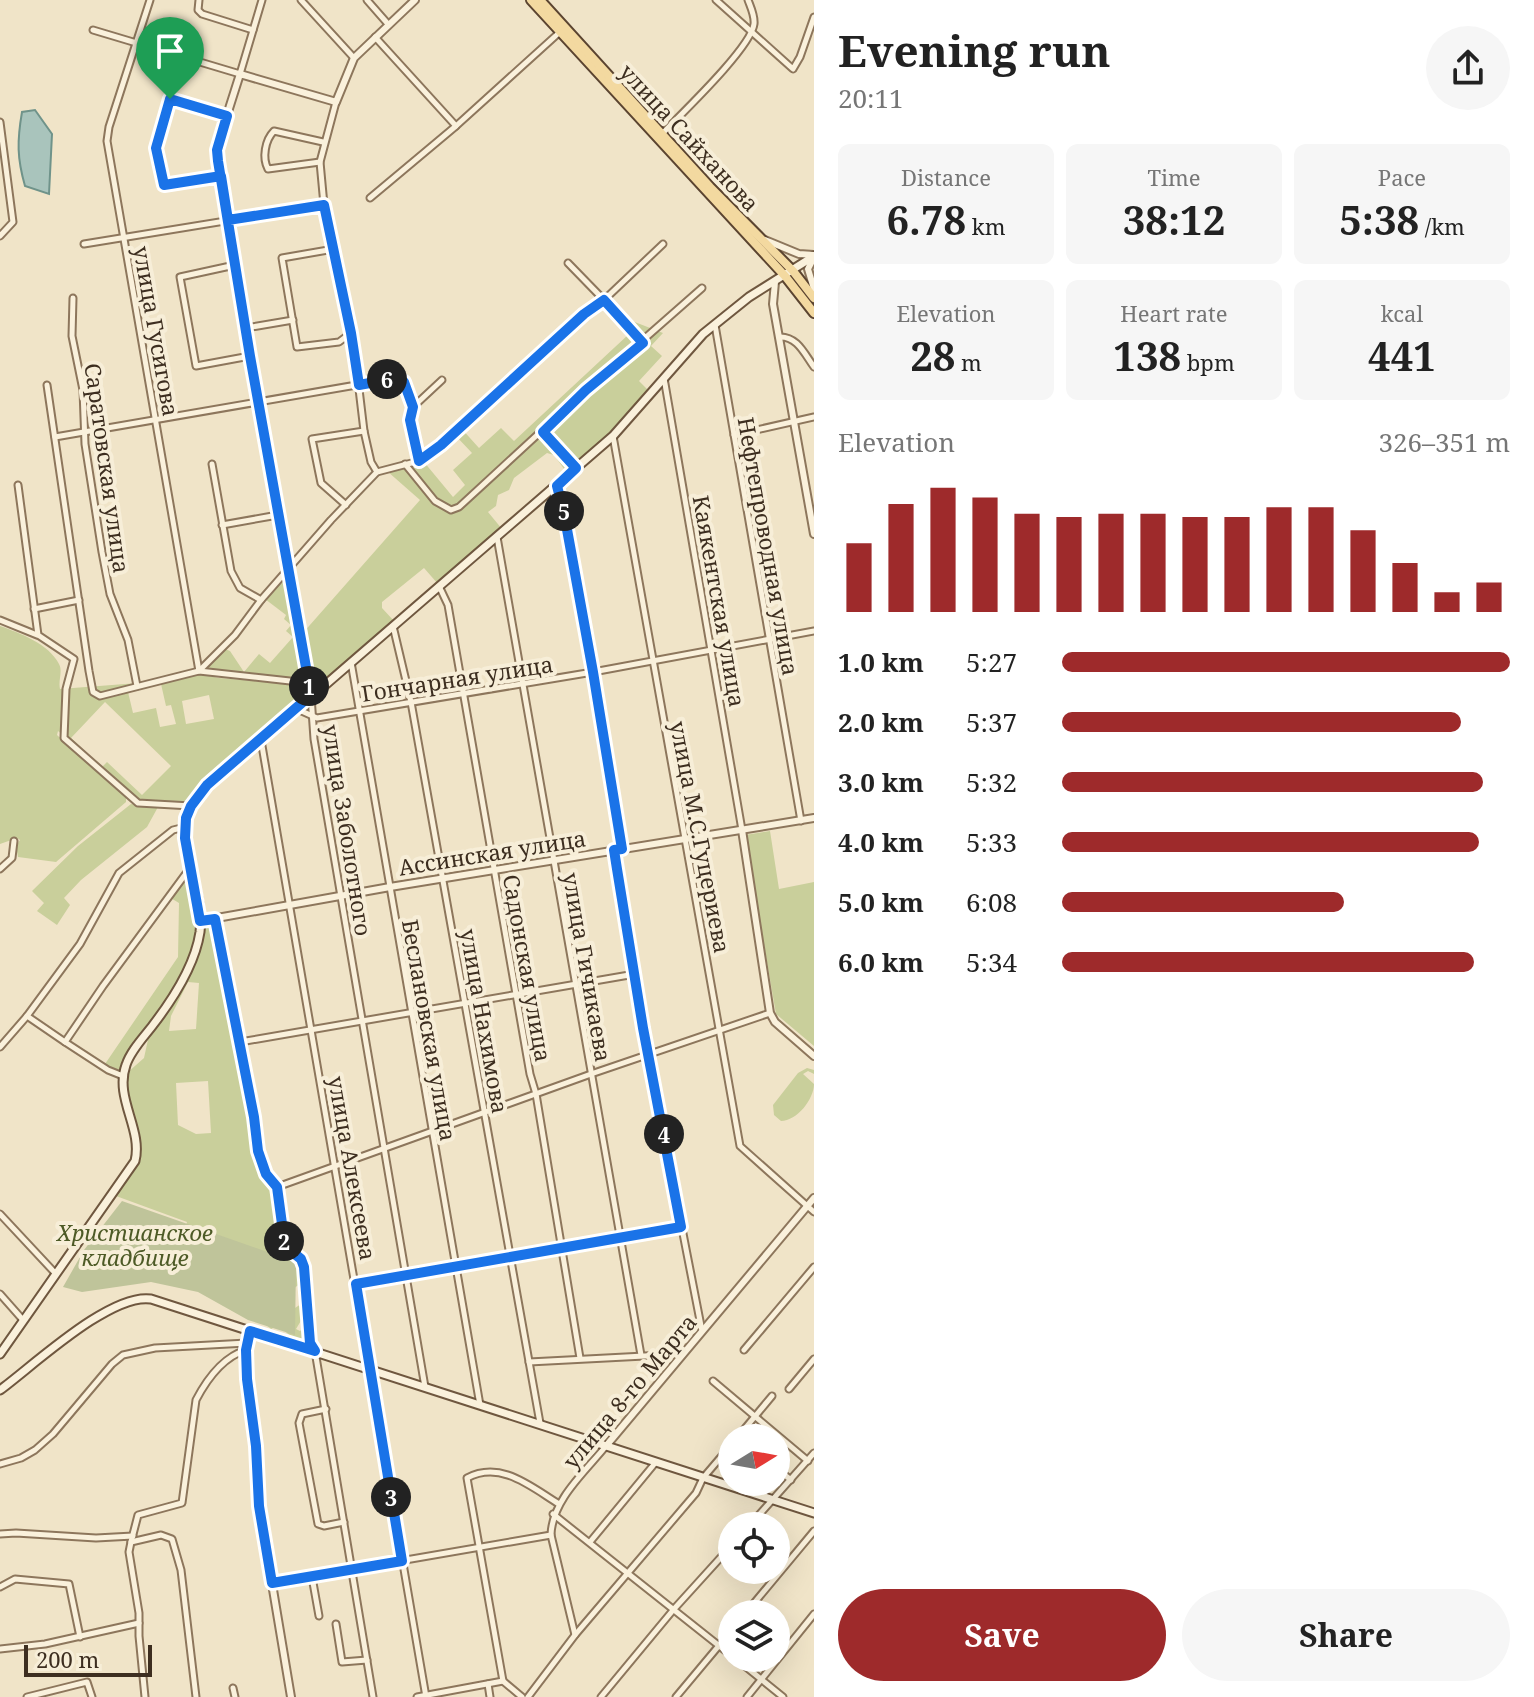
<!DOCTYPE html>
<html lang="en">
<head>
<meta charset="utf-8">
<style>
  :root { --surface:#fff; --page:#f6f6f6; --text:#222; --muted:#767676; --accent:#9e2a2b }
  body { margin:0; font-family:"Noto Serif",serif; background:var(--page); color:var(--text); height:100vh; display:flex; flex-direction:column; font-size:30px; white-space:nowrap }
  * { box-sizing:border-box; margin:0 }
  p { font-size:26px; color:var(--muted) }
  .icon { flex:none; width:44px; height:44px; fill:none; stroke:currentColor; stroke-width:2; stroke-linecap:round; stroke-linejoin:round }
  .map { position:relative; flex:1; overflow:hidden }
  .side { display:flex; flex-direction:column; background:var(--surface); width:720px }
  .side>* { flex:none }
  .needle { width:52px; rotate:79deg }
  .tools { position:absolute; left:718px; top:1424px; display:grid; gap:16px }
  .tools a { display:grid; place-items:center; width:72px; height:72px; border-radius:50%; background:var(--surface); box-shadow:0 8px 32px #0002; font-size:40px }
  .scale { position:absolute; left:24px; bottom:20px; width:128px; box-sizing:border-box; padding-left:8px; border:4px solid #3d2e20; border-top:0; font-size:22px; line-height:28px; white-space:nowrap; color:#3d2e20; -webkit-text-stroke:6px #f7eed8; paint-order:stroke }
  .pin { position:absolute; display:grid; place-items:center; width:68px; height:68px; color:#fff; margin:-82px -34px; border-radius:50% 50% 50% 0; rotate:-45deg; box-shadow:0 0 8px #0007 }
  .pin .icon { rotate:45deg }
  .km { position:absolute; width:40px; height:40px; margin:-20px; border-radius:50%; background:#222; color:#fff; font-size:22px; line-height:40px; text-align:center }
  .round { display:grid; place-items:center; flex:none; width:84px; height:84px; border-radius:42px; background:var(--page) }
  .headline { display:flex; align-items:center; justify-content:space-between; height:136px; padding:0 24px }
  h1 { font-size:44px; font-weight:700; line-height:60px }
  .stats { display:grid; grid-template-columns:repeat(3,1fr); gap:12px; height:136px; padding:8px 24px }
  .stats div { display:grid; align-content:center; border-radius:12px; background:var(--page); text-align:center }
  .stats b { font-size:40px; font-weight:700 }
  .stats small { font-size:22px; font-weight:400 }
  .stats p { font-size:22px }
  .chart { height:224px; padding:16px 24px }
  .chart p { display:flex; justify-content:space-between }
  .chart svg { width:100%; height:144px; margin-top:8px; stroke:var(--accent); stroke-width:6 }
  .action { display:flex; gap:16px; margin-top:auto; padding:16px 24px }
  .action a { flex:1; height:92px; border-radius:48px; background:var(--accent); color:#fff; font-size:32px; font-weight:700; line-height:92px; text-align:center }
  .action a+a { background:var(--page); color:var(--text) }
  ul { padding:0 24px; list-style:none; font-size:26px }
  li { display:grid; grid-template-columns:128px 96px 1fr; align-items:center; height:60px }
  li i { height:20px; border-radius:10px; background:var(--accent) }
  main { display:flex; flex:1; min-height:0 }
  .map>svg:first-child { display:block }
  .green { fill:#c9cf9b; fill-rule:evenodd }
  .cemetery { fill:#bfc49a }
  .water { fill:#a9c4bc; stroke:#6f938a; stroke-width:2 }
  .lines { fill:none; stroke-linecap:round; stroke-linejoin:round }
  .minor-casing { stroke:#8d765c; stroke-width:9 }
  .tertiary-casing { stroke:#8d765c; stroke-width:10 }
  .secondary-casing { stroke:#6f573f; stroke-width:11 }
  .primary-casing { stroke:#5b4430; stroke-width:12 }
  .minor { stroke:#faf1dc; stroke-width:5 }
  .tertiary { stroke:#faf1dc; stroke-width:6 }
  .secondary { stroke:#faf1dc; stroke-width:7 }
  .primary { stroke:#f3d9a0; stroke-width:8 }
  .route-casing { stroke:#fff; stroke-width:16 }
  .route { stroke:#1a73e8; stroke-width:10 }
  .labels { text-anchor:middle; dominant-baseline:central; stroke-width:8; stroke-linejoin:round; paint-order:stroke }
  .street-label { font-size:22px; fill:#3d2e20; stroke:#f7eed8 }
  .park-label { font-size:22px; font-style:italic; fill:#4d5a26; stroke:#f7eed8 }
</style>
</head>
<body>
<main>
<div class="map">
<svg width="814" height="1697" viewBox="0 0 814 1697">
  <rect width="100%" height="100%" fill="#f0e4c8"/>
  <g class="green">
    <path d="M609,312L663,333L651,346L662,356L639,381L649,391L610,435L567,473L554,455L547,453L514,478L509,490L498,495L496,506L488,512L502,529L438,584L424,568L382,602V608L394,621L320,684H311L302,634L420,500L387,471L424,462L453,497L465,485L453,470L472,453L455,435L461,428L479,448L501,428L514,441L629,334Z"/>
    <path d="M282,579L288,582L304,679L253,677L245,673L246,675L209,669L208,664L225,649L230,651L244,672L259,654L270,663L293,637L286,631L291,625L284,619L286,615L265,599Z"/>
    <path d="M0,626C20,633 49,644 59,664C63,671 58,680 60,689L138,683L150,685L200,674L219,678L303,685L307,690L305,696L212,776L190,799L181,804L139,801L58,731L57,735L126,797V802L56,862L18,857L16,846L20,840L17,838L0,844ZM161,684L166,706L171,705L176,724L160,727L156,708L133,713L128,692ZM209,695L214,719L186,724L182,701ZM105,702L171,766L142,795L107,762L102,767L71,738Z"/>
    <path d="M131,804L158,807L147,827L81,880L64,898L70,905L57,925L37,911L44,903L32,891L78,846Z"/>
    <path d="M770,831L779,889L814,882V1046L776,1014L745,835Z"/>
    <path d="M184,878C191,882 191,890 193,899C194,905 197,910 198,917C201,976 146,1022 120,1070L116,1071L105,1064L178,957L179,903L169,897Z"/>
    <path d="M206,923L214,925L256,1137V1155L273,1197L278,1247C291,1259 305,1261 301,1283L293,1289L295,1308L304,1302L305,1314L296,1329L300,1331L307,1326V1345C294,1343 288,1331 277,1326L271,1329L265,1324L186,1225L187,1222L116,1196C124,1184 136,1172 140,1159C146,1136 122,1103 127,1073L144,1058L149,1035L188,973ZM188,982L199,983L196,1029L169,1031L171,1016ZM208,1081L211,1133L196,1134L178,1125L176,1083Z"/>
    <path d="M807,1068L814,1070V1074L808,1071L803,1074L814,1084C814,1099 797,1121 781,1121L774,1115L773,1105L798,1073Z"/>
  </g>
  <path class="cemetery" d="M122,1201L296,1262L295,1335L248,1320L198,1292L151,1282L82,1292L63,1287L84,1250Z"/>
  <path class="water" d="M35,110L52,134L49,194L25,186C17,158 17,141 22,112Z"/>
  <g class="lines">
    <g class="minor-casing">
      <g id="minor">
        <path d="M150,0L109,127L107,141L199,671L308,683"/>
        <path d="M199,0L198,10L202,14L253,30"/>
        <path d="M301,0L354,58"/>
        <path d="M367,0L388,24"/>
        <path d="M716,0L793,69L800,57L814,17"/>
        <path d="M93,30L240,74L262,0"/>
        <path d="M375,37L456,126"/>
        <path d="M336,102L320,162L324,205L354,347L364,431L371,462L377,472"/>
        <path d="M0,122L13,222L0,236"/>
        <path d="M661,135C680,115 751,48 754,24C755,16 751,8 748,0"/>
        <path d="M320,162L268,169C262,158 265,140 274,131L323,142"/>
        <path d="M221,176L164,185L156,148L170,99L227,116"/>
        <path d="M370,198L456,126L561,31"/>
        <path d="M84,244L324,205"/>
        <path d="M334,249L282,258L297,347L339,342L351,333"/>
        <path d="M568,263L604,300L663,244"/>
        <path d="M235,265L180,277L196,366L250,356"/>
        <path d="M73,298L72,336L83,390L85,444L102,552L110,594L128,640L137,686"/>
        <path d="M715,325L801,821"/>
        <path d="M246,328L293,320"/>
        <path d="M779,337C797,336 804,353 814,367"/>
        <path d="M664,378L742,830"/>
        <path d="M47,385L89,671L93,692L100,696L199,671L235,635L261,600L331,520L377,472L419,461L430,454L595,305L604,300L643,343"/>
        <path d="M543,432L576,468"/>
        <path d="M734,435L814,417"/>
        <path d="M613,436L740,1146L814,1212"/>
        <path d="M55,437L397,378L404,382L413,407"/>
        <path d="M419,461L410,413L413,407L442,380"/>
        <path d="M212,464L231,571L240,588L261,600"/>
        <path d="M405,464L435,501L451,510L459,507L586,390L702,288"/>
        <path d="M18,485L38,635L74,659L66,689L64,738L138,803L191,806"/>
        <path d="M557,486L593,672L622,849"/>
        <path d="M346,505L321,483L312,439L364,431"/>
        <path d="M222,525L278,515"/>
        <path d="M497,537L641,1355"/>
        <path d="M439,586L448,605L530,1074L536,1094L580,1358"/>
        <path d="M34,609L79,600"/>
        <path d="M0,620L37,635"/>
        <path d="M393,626L411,702L540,1423"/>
        <path d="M351,662L480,1405"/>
        <path d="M311,696L314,739L425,1387"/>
        <path d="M297,709L317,718L593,672L814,631"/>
        <path d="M261,740L426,1697"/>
        <path d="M614,850L643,1028L702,1331"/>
        <path d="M0,869L12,858L14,841"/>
        <path d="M215,919L254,1117L258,1151L266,1174L277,1187L285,1246L301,1259L304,1267L310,1343L315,1351L373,1697"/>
        <path d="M65,1042L27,1016L80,944L119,873L173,830L185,827"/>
        <path d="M240,1042L635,974"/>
        <path d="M0,1047L27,1016"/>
        <path d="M123,1076L108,1070L65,1042L103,986L190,868"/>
        <path d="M277,1187L591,1074L770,1013"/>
        <path d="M0,1214L56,1274"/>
        <path d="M356,1284L681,1227"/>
        <path d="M0,1294L23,1320"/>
        <path d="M744,1350L814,1267"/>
        <path d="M529,1362L683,1354"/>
        <path d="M713,1381L808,1461"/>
        <path d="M789,1389L814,1359"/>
        <path d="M326,1409L302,1414L299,1423L318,1524L324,1526L344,1522"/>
        <path d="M737,1438L772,1396"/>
        <path d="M0,1464L21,1458L35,1450L53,1434L112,1364L123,1355L155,1348L247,1343"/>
        <path d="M776,1468L791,1480"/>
        <path d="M553,1514L732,1656"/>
        <path d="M749,1526L814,1453"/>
        <path d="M0,1534L16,1533L96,1538L133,1536"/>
        <path d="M131,1542L161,1535L172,1539L181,1570L196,1697"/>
        <path d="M590,1542L656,1462"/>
        <path d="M312,1577L319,1616"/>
        <path d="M272,1583L551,1535"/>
        <path d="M0,1587L15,1579L69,1584L80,1637"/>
        <path d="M745,1614L814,1531"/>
        <path d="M336,1624L342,1662L367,1660"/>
        <path d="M575,1635L551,1535C552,1500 585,1472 606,1446"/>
        <path d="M0,1649L45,1644L139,1623"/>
        <path d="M735,1658L783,1697"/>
        <path d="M503,1681L467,1478C501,1460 531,1487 559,1504"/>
        <path d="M503,1681L522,1697"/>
        <path d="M488,1684L490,1697"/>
        <path d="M233,1688L235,1697"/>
        <path d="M27,1697L87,1682L92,1697"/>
        <path d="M145,1697L139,1636V1613L129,1552L131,1542L138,1515L182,1503L196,1400C207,1379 223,1357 246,1350"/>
        <path d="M417,1697L503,1681"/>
        <path d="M528,1697L575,1635L696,1493L703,1478L732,1444"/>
        <path d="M601,1697L674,1609L732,1545"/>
        <path d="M676,1697L732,1630"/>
        <path d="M747,1697L814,1614"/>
      </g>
    </g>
    <g class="tertiary-casing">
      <g id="tertiary">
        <path d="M765,240L799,254L814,255"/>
        <path d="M813,259L808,269L814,289"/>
        <path d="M775,282L773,304L814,534"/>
        <path d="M311,695L218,161L217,150L220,137L240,74L336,102L354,58L415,0"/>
        <path d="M742,830L770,1013L775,1022L814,1056"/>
        <path d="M200,921L390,887L814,818"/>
        <path d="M250,1331L246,1363L256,1446L259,1506L291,1697"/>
        <path d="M606,1446L814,1198"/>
      </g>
    </g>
    <g class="secondary-casing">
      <g id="secondary">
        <path d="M0,1354L135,1161C143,1129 114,1098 126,1065C131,1050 144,1037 153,1025C173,999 195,965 200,932C206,885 166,839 198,795L613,436L703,334L749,297L814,256"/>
        <path d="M0,1390C34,1365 110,1293 151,1299L814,1513"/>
      </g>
    </g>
    <g class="primary-casing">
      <g id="primary">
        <path d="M531,0L785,276L814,313"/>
        <path d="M540,0L710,187L793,271L814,298"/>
      </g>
    </g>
    <use href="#minor" class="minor"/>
    <use href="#tertiary" class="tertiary"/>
    <use href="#secondary" class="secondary"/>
    <use href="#primary" class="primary"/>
  </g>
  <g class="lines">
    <g class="route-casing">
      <path id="route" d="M170,99L227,116L217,150L218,161L250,356L311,695L207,785L191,806L186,818L185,838L200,921L215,919L254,1117L258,1151L266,1174L277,1187L285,1246L301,1259L304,1267L310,1343L315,1351L250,1331L246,1350L247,1379L256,1446L259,1506L272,1583L402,1561L356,1284L681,1227L643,1028L617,869L614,850L622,849L593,672L564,513L557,486L576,468L543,432L586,390L643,343L604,300L584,314L441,445L419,461L410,420L413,407L404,382L397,378L359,385L351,333L324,205L228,220L221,176L164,185L156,148L170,99"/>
    </g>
    <use href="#route" class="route"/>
  </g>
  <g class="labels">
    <g class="street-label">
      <text transform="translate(690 137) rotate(47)">улица Сайханова</text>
      <text transform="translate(157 331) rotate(80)">улица Гусигова</text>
      <text transform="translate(108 468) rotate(82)">Саратовская улица</text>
      <text transform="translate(769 546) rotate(80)">Нефтепроводная улица</text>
      <text transform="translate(720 601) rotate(80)">Каякентская улица</text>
      <text transform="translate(457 678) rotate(-9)">Гончарная улица</text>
      <text transform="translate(348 830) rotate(81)">улица Заболотного</text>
      <text transform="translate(701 837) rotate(79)">улица М.С.Гуцериева</text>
      <text transform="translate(492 852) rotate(-9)">Ассинская улица</text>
      <text transform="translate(588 967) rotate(80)">улица Гичикаева</text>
      <text transform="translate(528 968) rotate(80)">Садонская улица</text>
      <text transform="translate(485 1021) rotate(80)">улица Нахимова</text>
      <text transform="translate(430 1030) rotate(80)">Беслановская улица</text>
      <text transform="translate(353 1168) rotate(80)">улица Алексеева</text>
      <text transform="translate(629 1391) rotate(-50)">улица 8-го Марта</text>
    </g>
    <g class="park-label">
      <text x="135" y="1232">Христианское<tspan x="135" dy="25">кладбище</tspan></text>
    </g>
  </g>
</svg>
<div class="tools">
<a><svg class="needle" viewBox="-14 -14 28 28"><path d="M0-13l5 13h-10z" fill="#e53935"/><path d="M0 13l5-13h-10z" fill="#767676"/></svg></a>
<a><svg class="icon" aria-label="locate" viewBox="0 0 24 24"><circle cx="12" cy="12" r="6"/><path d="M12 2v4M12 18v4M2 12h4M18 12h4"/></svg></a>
<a><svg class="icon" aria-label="layers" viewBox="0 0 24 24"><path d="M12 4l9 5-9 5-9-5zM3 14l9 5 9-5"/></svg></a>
</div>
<div class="scale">200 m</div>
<div class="pin" style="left:170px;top:99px;background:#1e9e55"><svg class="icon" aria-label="arrive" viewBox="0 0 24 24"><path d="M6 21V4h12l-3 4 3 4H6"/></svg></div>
<b class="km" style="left:309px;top:686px">1</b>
<b class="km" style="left:284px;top:1241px">2</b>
<b class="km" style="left:391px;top:1497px">3</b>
<b class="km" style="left:664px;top:1134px">4</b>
<b class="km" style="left:564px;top:511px">5</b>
<b class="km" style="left:387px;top:379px">6</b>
</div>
<section class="side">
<div class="headline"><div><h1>Evening run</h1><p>20:11</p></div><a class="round"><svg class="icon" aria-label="share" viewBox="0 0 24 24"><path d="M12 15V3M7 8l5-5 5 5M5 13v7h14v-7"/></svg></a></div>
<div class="stats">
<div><p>Distance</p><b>6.78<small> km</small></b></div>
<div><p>Time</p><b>38:12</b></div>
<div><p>Pace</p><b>5:38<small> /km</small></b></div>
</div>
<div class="stats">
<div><p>Elevation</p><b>28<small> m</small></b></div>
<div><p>Heart rate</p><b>138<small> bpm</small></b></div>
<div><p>kcal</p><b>441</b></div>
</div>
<div class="chart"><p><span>Elevation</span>326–351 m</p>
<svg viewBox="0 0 160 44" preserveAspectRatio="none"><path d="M5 44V23M15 44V11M25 44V6M35 44V9M45 44V14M55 44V15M65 44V14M75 44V14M85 44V15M95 44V15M105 44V12M115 44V12M125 44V19M135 44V29M145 44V38M155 44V35"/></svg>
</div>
<ul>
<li><b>1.0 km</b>5:27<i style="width:100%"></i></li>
<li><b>2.0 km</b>5:37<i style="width:89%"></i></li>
<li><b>3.0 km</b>5:32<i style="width:94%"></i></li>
<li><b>4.0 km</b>5:33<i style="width:93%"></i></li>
<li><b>5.0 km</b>6:08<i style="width:63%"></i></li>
<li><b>6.0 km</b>5:34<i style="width:92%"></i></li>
</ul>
<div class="action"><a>Save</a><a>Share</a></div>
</section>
</main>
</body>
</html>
